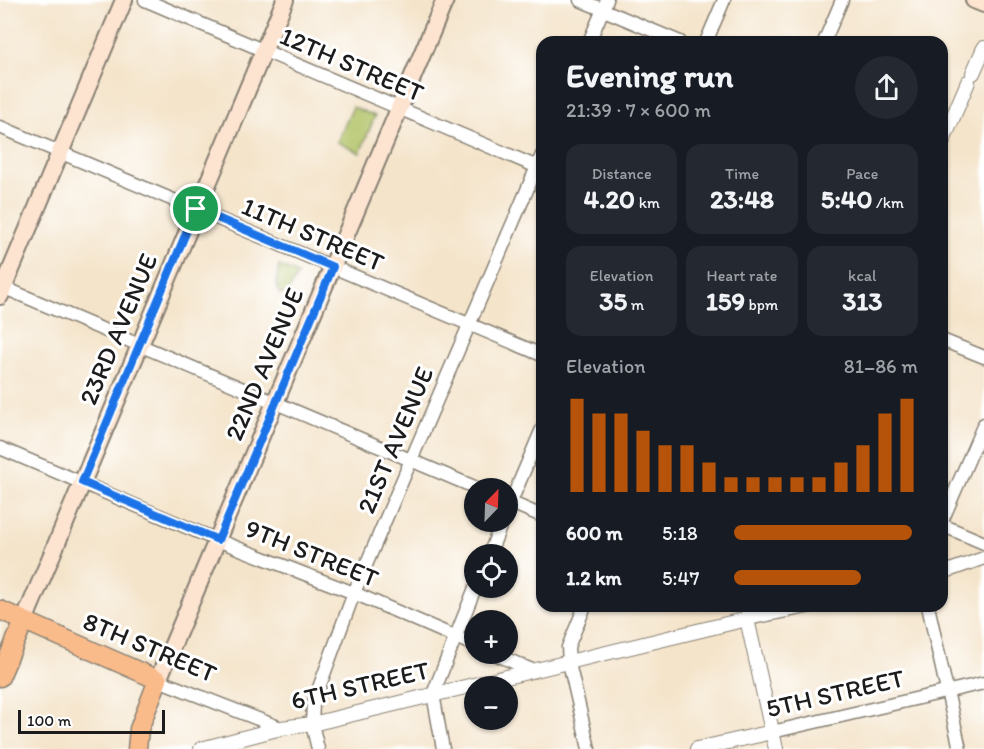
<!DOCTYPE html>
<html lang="en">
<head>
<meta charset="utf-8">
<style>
  :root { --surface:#171b24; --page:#242831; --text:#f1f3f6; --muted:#9ea1a6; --accent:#b45309 }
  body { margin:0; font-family:Itim,sans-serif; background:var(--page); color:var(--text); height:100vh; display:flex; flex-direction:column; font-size:22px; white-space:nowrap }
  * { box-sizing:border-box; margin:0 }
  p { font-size:20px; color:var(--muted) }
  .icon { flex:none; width:33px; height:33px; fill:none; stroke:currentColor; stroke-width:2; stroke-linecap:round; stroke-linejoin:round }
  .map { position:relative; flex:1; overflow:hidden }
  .panel { position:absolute; left:536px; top:36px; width:412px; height:576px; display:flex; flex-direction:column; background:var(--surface); border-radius:18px; box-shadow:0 2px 4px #0004 }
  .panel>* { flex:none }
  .needle { width:39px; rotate:23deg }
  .fabs { position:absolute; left:464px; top:478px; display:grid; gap:12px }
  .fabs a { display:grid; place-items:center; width:54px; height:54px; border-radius:50%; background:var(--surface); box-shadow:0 2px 4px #0004; font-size:30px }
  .scale { position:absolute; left:18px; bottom:15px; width:147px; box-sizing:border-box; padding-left:6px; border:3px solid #1c1c1c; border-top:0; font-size:16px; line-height:21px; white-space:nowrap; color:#1c1c1c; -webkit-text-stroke:4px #fff; paint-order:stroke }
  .pin { position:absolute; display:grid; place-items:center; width:51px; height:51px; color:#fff; margin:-26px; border:3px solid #fff; border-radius:50%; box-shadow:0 2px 6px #0007 }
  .round { display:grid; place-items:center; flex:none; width:63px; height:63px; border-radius:32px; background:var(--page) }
  .head { display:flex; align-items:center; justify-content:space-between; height:102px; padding:0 30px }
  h1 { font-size:33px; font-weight:700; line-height:45px }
  .stats { display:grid; grid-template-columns:repeat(3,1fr); gap:9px; height:102px; padding:6px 30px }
  .stats div { display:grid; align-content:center; border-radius:15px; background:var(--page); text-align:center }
  .stats b { font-size:26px; font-weight:700 }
  .stats small { font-size:16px; font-weight:400 }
  .stats p { font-size:16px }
  .chart { height:168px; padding:12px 30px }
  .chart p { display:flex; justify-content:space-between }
  .chart svg { width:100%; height:108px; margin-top:6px; stroke:var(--accent); stroke-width:6 }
  ul { padding:0 30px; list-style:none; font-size:20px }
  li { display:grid; grid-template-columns:96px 72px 1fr; align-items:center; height:45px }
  li i { height:15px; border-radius:8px; background:var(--accent) }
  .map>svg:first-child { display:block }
  .green { fill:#b1c366; stroke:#667041; stroke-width:1.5 }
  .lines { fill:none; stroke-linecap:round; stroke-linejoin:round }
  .minor-casing { stroke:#888073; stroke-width:15 }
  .tertiary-casing { stroke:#888073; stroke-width:16 }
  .secondary-casing { stroke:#888073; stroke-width:20 }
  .primary-casing { stroke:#888073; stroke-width:21 }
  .minor { stroke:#fff; stroke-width:12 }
  .tertiary { stroke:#fff; stroke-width:14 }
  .secondary { stroke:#fde4d1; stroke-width:16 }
  .primary { stroke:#fabb8b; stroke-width:18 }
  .route-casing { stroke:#fff; stroke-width:12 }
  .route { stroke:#1a73e8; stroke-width:8 }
  .labels { text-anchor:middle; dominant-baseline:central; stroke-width:6; stroke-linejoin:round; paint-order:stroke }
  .street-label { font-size:26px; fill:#1c1c1c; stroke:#fff }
</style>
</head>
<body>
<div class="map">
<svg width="984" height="749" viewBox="0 0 984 749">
  <rect width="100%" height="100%" fill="#fff"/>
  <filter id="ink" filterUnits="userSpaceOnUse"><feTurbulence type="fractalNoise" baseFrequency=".0167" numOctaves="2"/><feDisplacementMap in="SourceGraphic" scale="12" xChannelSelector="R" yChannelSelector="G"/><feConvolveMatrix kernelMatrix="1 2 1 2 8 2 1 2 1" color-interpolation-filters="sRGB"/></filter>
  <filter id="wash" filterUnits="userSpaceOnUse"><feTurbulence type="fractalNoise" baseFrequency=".008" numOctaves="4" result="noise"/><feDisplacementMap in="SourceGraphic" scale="24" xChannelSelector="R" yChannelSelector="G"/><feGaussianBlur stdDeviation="1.35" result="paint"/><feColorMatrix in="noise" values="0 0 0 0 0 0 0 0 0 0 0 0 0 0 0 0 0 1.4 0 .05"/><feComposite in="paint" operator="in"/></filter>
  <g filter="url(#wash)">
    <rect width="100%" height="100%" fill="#f4e4ca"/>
    <g class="green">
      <path d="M353,107L375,116L360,153L337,142Z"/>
      <path d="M279,266L298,274L286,295L280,294L276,283Z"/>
    </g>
  </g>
  <g filter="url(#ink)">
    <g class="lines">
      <g class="minor-casing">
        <g id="minor">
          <path d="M145,0L542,169"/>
          <path d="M580,0L680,42"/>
          <path d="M589,42L607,0"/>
          <path d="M706,42L724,0"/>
          <path d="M824,42L842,0"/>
          <path d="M0,127L542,355"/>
          <path d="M0,286L479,489"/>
          <path d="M942,340L984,357"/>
          <path d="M0,448L217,540L354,593L474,645"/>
          <path d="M507,501L542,516"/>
          <path d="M507,511L542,429"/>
          <path d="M942,521L984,424"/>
          <path d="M942,525L984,543"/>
          <path d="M489,555L502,522"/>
          <path d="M942,573L984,558"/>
          <path d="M585,606L568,647L569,663L589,749"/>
          <path d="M928,606L960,749"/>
          <path d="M747,619L811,606"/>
          <path d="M495,654L534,671"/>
          <path d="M158,680L281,728"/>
          <path d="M772,732L984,683"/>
          <path d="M318,749L312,724L313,704L354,593L542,155"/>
          <path d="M443,749L433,694L475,588"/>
        </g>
      </g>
      <g class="tertiary-casing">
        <g id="tertiary">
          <path d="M973,73L984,48"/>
          <path d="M942,143L968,82"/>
          <path d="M749,606L747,619L776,749"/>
          <path d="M201,749L281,728L312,724L747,619"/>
          <path d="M697,749L772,732"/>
        </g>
      </g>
      <g class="secondary-casing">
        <g id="secondary">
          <path d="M974,0L984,4"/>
          <path d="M0,296L124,0"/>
          <path d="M24,621L285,0"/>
          <path d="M158,680L445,0"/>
        </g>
      </g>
      <g class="primary-casing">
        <g id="primary">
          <path d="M0,610L158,680L139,729L137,749"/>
          <path d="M0,677L24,621"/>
        </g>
      </g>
      <use href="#minor" class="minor"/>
      <use href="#tertiary" class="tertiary"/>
      <use href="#secondary" class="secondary"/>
      <use href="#primary" class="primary"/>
    </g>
  </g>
  <g class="lines" filter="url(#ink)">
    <g class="route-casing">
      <path id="route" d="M196,209L333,267L218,540L82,482Z"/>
    </g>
    <use href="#route" class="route"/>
  </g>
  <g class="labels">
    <g class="street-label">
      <text transform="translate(352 64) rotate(23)">12TH STREET</text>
      <text transform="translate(313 234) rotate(23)">11TH STREET</text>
      <text transform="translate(118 329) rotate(-67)">23RD AVENUE</text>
      <text transform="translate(264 364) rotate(-67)">22ND AVENUE</text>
      <text transform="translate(395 440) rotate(-67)">21ST AVENUE</text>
      <text transform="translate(312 553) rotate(22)">9TH STREET</text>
      <text transform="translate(150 647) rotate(23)">8TH STREET</text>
      <text transform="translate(360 685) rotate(-13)">6TH STREET</text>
      <text transform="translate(835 693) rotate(-13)">5TH STREET</text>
    </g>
  </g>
</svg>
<div class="fabs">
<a><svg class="needle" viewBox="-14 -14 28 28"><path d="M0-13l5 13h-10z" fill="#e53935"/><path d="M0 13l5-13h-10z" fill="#9ea1a6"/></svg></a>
<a><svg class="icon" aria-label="locate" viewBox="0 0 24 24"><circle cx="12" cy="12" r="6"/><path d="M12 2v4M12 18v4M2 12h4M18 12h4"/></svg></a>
<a>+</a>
<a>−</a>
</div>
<div class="scale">100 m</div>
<div class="pin" style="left:196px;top:209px;background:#1e9e55"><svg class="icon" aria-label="arrive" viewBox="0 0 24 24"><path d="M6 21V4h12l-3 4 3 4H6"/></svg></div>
<section class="panel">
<div class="head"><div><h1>Evening run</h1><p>21:39 · 7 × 600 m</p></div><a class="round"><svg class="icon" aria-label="share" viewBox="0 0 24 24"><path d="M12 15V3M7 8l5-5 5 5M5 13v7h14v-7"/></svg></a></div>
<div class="stats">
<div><p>Distance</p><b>4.20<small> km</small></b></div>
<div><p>Time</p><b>23:48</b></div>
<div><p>Pace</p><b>5:40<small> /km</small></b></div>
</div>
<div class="stats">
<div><p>Elevation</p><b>35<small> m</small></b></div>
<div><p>Heart rate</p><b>159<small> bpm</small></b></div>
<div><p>kcal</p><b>313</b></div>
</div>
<div class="chart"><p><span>Elevation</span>81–86 m</p>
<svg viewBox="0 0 160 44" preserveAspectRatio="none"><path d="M5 44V6M15 44V12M25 44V12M35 44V19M45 44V25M55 44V25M65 44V32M75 44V38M85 44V38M95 44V38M105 44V38M115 44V38M125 44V32M135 44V25M145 44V12M155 44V6"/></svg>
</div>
<ul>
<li><b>600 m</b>5:18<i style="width:97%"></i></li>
<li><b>1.2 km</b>5:47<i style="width:69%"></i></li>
</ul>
</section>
</div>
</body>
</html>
